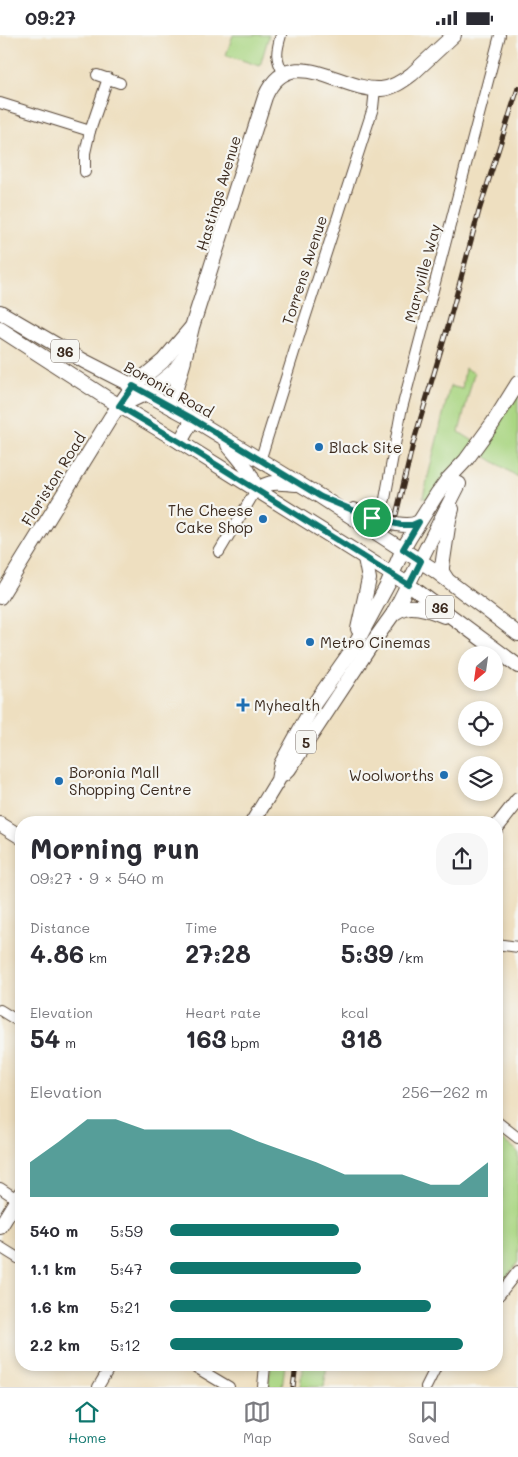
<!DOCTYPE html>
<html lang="en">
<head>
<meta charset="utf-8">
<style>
  :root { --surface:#fff; --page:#f7f7f7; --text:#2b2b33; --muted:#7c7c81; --line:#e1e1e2; --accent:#0f766e }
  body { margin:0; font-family:Mali,sans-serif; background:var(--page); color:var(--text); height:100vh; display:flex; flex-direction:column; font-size:19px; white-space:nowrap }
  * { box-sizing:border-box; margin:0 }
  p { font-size:16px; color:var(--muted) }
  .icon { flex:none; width:28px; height:28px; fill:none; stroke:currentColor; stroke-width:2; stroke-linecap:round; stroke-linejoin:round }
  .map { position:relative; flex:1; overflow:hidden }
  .sheet { position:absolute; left:15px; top:781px; width:488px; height:555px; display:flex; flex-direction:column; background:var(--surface); border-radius:20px; box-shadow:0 2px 8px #0003 }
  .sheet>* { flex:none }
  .needle { width:32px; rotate:209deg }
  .controls { position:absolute; left:458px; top:611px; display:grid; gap:10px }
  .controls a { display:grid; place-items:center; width:45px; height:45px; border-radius:50%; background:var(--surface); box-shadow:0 2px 8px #0003; font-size:25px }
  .pin { position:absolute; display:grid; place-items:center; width:42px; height:42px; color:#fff; margin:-21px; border:2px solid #fff; border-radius:50%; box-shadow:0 1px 5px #0007 }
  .round { display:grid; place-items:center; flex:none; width:52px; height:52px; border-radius:20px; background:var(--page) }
  .summary { display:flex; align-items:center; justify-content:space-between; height:85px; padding:0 15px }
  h1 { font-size:28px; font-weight:700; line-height:38px }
  .metrics { display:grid; grid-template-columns:repeat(3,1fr); gap:8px; height:85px; padding:5px 15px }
  .metrics div { display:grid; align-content:center }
  .metrics b { font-size:25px; font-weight:700 }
  .metrics small { font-size:14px; font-weight:400 }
  .metrics p { font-size:14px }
  .chart { height:140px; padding:10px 15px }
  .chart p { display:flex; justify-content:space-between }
  .chart svg { width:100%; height:90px; margin-top:5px; fill:var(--accent); opacity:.7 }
  ul { padding:0 15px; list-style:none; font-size:16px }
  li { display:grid; grid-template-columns:80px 60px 1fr; align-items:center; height:38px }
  li i { height:12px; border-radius:6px; background:var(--accent) }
  .status { display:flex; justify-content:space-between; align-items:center; height:35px; padding:0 25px; background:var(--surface); direction:ltr }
  .status svg { height:14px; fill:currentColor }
  .tab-bar { display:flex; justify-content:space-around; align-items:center; height:70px; border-top:1px solid var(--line); background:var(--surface); font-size:14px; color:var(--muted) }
  .tab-bar a { display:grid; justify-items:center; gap:2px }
  .tab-bar .active { color:var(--accent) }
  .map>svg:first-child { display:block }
  .green { fill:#aad683; stroke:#728050 }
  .water { fill:#47abc7; stroke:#416a72 }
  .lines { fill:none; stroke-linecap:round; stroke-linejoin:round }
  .minor-casing { stroke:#564536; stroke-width:12 }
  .major-casing { stroke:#564536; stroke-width:16 }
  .minor { stroke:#fff; stroke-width:10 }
  .major { stroke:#fff; stroke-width:14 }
  .rail-casing { stroke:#3b2a1e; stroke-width:5 }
  .rail { stroke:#f6f6f2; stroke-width:3; stroke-dasharray:9; stroke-linecap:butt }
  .route-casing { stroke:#fff; stroke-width:10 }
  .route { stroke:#0f766e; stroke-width:6 }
  .poi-dot { fill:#1f6fb2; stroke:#f6f6f2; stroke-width:2 }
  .labels { text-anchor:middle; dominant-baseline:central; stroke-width:4.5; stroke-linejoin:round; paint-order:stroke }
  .shield { fill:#f6f6f2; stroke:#73675e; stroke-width:1 }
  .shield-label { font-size:14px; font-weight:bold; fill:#3b2a1e }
  .street-label { font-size:15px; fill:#3b2a1e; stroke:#f6f6f2 }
  .poi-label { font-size:15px; fill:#3b2a1e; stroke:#f6f6f2; text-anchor:start }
</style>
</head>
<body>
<div class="status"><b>09:27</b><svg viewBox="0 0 49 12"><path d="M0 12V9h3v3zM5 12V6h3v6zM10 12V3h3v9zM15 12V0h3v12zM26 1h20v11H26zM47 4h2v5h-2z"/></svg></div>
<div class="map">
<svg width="518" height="1352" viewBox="0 0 518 1352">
  <rect width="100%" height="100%" fill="#f6f6f2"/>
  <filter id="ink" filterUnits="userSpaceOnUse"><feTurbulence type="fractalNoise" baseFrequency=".02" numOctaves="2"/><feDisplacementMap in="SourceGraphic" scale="10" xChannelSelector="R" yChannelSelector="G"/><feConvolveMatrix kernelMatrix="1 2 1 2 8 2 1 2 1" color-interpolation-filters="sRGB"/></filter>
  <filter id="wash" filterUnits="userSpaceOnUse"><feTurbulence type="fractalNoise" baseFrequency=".0096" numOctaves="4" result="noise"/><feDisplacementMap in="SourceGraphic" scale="20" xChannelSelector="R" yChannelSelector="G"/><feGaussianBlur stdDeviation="1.12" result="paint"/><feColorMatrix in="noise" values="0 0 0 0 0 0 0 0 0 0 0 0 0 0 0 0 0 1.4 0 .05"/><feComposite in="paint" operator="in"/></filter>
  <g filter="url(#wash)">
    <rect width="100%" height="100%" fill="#eedfc0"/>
    <g class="green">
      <path d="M233,0H269L260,31L226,20Z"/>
      <path d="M465,333L474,338L459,397L478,409L518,348V442L474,414L432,467L423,462L450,351L462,354Z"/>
      <path d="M496,1100L518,1117V1227L496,1256Z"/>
      <path d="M271,1330H285L282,1352H268Z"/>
      <path d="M303,1330H327L324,1352H300Z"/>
    </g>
    <path class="water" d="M496,1152L502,1154L499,1175L496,1174Z"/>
  </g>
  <g filter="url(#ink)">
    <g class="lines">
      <g class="minor-casing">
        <g id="minor">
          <path d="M281,0C276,17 275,23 284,39"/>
          <path d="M97,40L120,48"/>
          <path d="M0,68L90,96L108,43"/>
          <path d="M85,137V118L90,96"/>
          <path d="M260,426L295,314L373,73L375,54"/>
          <path d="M372,483L380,475L385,464L401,377L500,0"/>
          <path d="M219,517L256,455"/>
          <path d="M496,909L518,912"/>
          <path d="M0,975L21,988"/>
          <path d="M496,1086L518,1103"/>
          <path d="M0,1153L17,1164"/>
          <path d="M0,1212L21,1225"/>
          <path d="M496,1264L518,1236"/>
          <path d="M192,1330L229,1352"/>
          <path d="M98,1352L111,1330"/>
          <path d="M263,1352L265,1330"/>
          <path d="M426,1352L437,1330"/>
        </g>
      </g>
      <g class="major-casing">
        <g id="major">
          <path d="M0,277L84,326L133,351L193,384L321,462L434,535L518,599"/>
          <path d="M0,294L105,362L180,407L409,550L518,631"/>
          <path d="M119,371L147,358L174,336L185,321L192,292L265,62C289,5 342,57 381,54C393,53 403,46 412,39L454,0"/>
          <path d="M174,374L173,363L184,326"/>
          <path d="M180,407L193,384"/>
          <path d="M228,410C241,426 251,435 256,455"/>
          <path d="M256,455C271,445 279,448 296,449"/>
          <path d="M354,475C369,482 404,496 419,487"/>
          <path d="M446,543L442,537V532L449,485L452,474"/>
          <path d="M0,562L111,382L133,351L163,326L191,293"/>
          <path d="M393,579C396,577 401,574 404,573C417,569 433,576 444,581"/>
          <path d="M358,594L369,544L365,523"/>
          <path d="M283,740L289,734L373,607L393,579L459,449"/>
          <path d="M252,788L278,745L281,729L314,669L354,612L388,549L403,514L410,502L437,459L448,444L466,425L493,388L518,348"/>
          <path d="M0,789L21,802"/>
          <path d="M496,793L518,765"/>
          <path d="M0,1192L21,1158"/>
        </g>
      </g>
      <use href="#minor" class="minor"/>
      <use href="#major" class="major"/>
      <g class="rail-casing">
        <g id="rail">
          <path d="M396,480L413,409L448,291L479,176L518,53"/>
          <path d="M293,1352L296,1330"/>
        </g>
      </g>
      <use href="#rail" class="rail"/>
    </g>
  </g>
  <g class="lines" filter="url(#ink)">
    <g class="route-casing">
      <path id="route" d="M133,351L193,384L321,462L372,483L401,490H412L419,487L403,514L421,526L409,550L180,407L119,371Z"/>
    </g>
    <use href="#route" class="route"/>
  </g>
  <g class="poi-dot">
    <circle cx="319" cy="412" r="5"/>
    <circle cx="263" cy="484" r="5"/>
    <circle cx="310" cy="607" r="5"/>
    <path d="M240.5 662.5h5v5h5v5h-5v5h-5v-5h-5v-5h5z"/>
    <circle cx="444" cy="740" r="5"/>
    <circle cx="59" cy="746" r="5"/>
  </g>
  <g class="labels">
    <g class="shield">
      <rect x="51" y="304.5" width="28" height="23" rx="4"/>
      <rect x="426" y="560.5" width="28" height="23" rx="4"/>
      <rect x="296" y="695.5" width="20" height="23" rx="4"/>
    </g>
    <g class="shield-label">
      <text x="65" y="316">36</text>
      <text x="440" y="572">36</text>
      <text x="306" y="707">5</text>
    </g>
    <g class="street-label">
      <text transform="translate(218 158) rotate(-73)">Hastings Avenue</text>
      <text transform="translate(304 235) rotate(-72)">Torrens Avenue</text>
      <text transform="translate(422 238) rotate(-75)">Maryville Way</text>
      <text transform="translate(169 354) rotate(29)">Boronia Road</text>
      <text transform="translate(53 444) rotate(-58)">Floriston Road</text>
    </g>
    <g class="poi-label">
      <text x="329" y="412">Black Site</text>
      <text x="253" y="475" text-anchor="end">The Cheese<tspan x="253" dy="17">Cake Shop</tspan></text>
      <text x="320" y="607">Metro Cinemas</text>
      <text x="254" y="670">Myhealth</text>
      <text x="69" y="737">Boronia Mall<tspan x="69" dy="17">Shopping Centre</tspan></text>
      <text x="434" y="740" text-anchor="end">Woolworths</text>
    </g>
  </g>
</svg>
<div class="controls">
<a><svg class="needle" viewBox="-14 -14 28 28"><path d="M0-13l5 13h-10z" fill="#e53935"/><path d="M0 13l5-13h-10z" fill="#7c7c81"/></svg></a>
<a><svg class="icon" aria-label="locate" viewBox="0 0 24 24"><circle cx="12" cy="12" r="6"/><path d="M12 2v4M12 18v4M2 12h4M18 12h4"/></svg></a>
<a><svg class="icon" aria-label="layers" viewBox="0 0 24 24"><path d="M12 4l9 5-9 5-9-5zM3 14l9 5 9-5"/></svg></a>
</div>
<div class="pin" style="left:372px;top:483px;background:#1e9e55"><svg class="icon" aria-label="arrive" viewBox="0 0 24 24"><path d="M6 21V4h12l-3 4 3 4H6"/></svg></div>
<section class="sheet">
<div class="summary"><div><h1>Morning run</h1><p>09:27 · 9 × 540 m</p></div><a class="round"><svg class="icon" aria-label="share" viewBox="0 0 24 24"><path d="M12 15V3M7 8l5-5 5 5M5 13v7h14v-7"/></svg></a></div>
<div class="metrics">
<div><p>Distance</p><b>4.86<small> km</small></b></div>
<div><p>Time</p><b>27:28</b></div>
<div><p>Pace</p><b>5:39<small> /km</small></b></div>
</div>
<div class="metrics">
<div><p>Elevation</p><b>54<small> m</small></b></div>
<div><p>Heart rate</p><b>163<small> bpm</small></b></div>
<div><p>kcal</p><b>318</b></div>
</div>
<div class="chart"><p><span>Elevation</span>256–262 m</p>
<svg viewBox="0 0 160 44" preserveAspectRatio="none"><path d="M0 44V27L10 17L20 6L30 6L40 11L50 11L60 11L70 11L80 17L90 22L100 27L110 33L120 33L130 33L140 38L150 38L160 27V44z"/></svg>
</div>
<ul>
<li><b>540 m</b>5:59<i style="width:53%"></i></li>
<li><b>1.1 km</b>5:47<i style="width:60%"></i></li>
<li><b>1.6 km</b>5:21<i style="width:82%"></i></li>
<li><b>2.2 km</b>5:12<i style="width:92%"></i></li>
</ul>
</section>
</div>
<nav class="tab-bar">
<a class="active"><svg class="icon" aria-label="home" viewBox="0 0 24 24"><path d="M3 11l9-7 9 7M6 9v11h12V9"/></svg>Home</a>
<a><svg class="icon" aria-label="map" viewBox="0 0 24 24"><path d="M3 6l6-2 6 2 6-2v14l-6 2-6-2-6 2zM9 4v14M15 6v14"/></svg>Map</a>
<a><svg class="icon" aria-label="saved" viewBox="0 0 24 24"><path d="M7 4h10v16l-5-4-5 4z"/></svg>Saved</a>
</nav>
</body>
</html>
